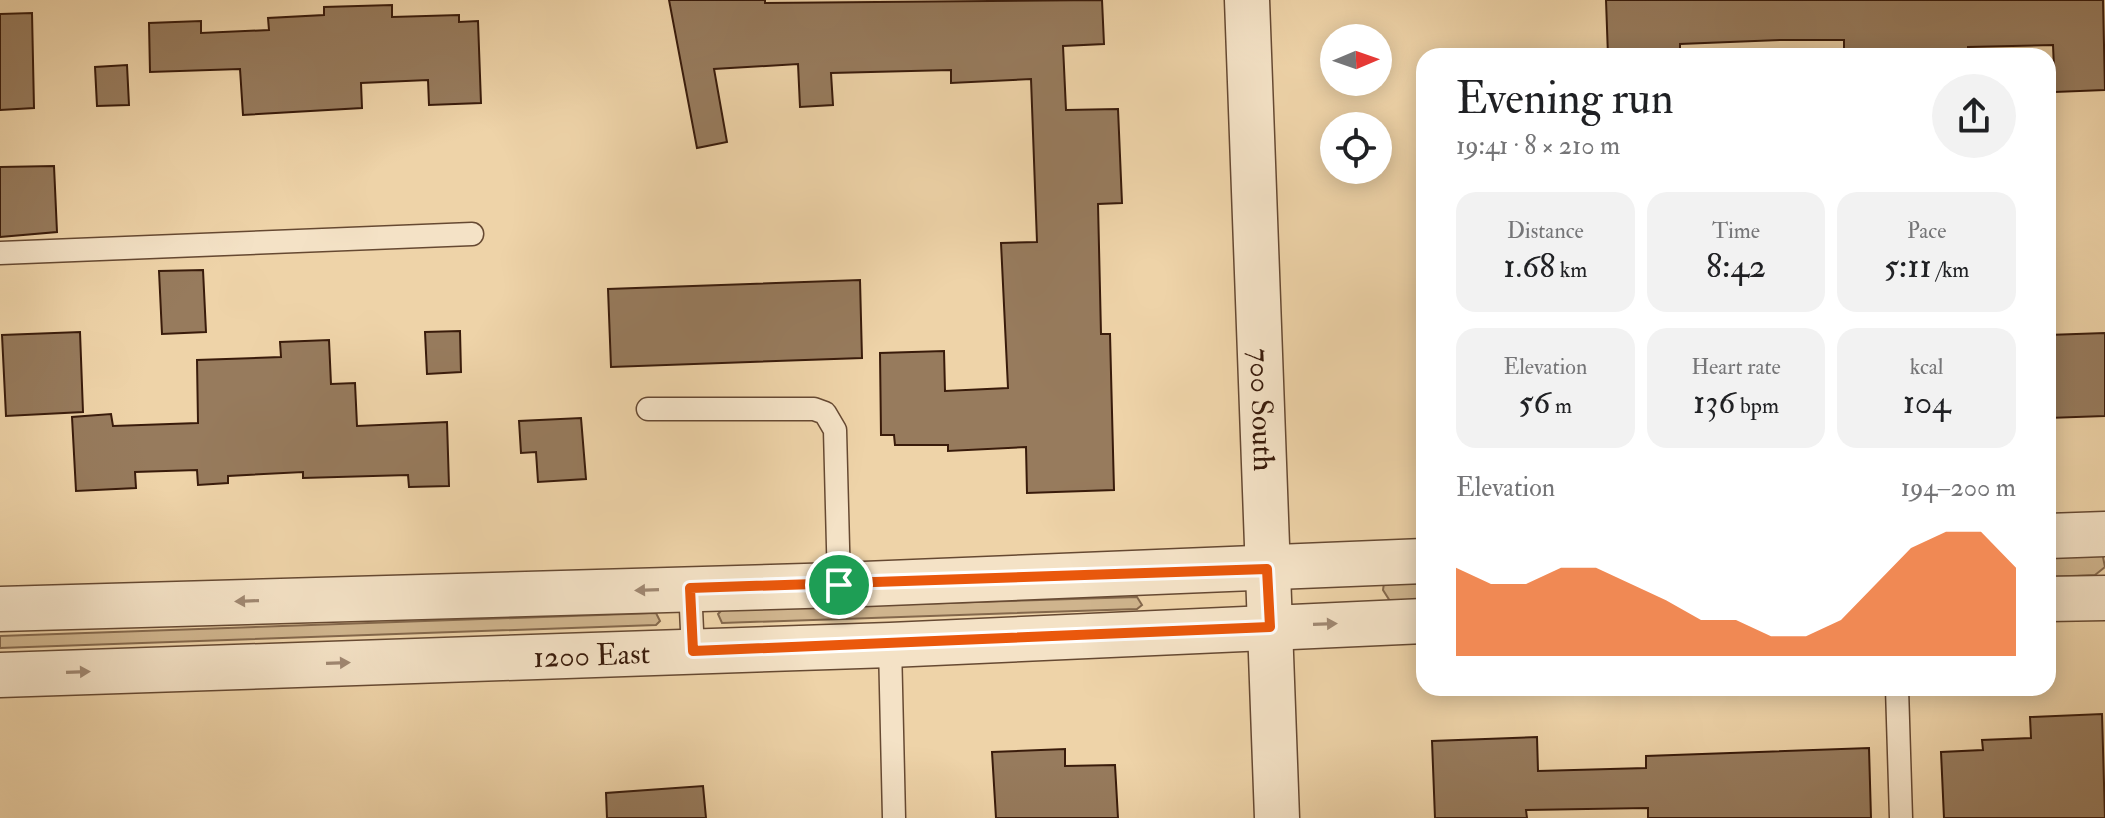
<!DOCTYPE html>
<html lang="en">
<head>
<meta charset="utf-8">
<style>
  :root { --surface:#fff; --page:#f2f2f2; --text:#202124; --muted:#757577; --accent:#ea580c }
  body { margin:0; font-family:"IM FELL Double Pica",serif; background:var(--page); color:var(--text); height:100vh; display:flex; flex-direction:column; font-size:30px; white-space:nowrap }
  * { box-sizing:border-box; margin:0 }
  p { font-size:26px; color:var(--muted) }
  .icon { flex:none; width:44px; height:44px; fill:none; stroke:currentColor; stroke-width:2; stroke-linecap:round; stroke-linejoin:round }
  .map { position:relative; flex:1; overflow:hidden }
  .details { position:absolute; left:1416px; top:48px; width:640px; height:648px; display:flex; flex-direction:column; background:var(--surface); border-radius:24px; box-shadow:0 4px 20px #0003 }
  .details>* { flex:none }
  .needle { width:52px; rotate:88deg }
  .fabs { position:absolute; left:1320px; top:24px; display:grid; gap:16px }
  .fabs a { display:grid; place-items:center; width:72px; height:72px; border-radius:50%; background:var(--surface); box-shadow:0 4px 20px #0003; font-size:40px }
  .pin { position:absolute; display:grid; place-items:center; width:68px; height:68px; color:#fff; margin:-34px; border:4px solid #fff; border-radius:50%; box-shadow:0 2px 8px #0007 }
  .round { display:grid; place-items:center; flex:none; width:84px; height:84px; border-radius:42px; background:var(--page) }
  .headline { display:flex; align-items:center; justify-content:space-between; height:136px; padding:0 40px }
  h1 { font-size:44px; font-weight:600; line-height:60px }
  .figures { display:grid; grid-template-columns:repeat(3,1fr); gap:12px; height:136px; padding:8px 40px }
  .figures div { display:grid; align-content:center; border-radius:20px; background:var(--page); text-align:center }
  .figures b { font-size:34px; font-weight:600 }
  .figures small { font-size:22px; font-weight:400 }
  .figures p { font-size:22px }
  .chart { height:224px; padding:16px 40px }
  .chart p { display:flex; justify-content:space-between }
  .chart svg { width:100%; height:144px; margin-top:8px; fill:var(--accent); opacity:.7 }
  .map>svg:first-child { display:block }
  .grass { fill:#cfb48d; stroke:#84684c; stroke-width:2 }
  .building { fill:#977b5d; stroke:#391b0b; stroke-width:2 }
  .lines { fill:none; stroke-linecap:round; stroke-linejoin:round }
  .service-casing { stroke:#664932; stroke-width:25 }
  .minor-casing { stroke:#664932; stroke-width:47 }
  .service { stroke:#f4e2c6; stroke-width:22 }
  .minor { stroke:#f4e2c6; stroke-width:44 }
  .oneway { fill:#a08872 }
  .route-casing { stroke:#fff; stroke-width:16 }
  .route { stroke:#ea580c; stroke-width:10 }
  .labels { text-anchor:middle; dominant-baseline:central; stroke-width:7; stroke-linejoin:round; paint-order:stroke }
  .street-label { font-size:30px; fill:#391b0b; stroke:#f4e2c6 }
</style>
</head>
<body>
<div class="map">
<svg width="2105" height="818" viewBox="0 0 2105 818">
  <rect width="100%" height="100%" fill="#eed3a8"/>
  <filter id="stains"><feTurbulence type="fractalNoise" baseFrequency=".0025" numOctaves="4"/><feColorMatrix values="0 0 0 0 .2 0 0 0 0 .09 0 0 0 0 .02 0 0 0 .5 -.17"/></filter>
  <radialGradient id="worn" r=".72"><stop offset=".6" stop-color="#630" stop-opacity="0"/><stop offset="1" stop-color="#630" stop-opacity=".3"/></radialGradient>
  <g class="grass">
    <path d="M2048,550L2102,552L2105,567L2095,575L2048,577Z"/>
    <path d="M1424,574V602L1390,601L1383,590L1384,583Z"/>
    <path d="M1137,597L1142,605L1137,609L722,623L718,614L722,610Z"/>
    <path d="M656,613L660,621L656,625L0,648V636Z"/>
  </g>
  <g class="building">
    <path d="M669,0H765V3L1102,0L1104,44L1063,46L1066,110L1118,109L1122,203L1098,204L1101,334H1110L1114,490L1027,493L1026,447L948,451V445H895L894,435H881L880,353L944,351L945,391L1008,388L1001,243L1037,242L1031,79L951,83V70L831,73L833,105L800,107L798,64L714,69L727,142L697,148Z"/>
    <path d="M1606,0H2103L2105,90L2055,92L2053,45L1968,47V54L1844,56V40H1781L1680,44V56H1608Z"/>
    <path d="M392,5V17L459,15V22L478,21L481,103L429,105L428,80L361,83L362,108L243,115L240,69L150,72L149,23L201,21V33L269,30L268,18L324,15V7Z"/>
    <path d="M32,13L34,108L0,110V14Z"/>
    <path d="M127,65L129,105L97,106L95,67Z"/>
    <path d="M54,166L57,232L0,237V167Z"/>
    <path d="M203,270L206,332L162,334L159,271Z"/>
    <path d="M860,280L862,358L611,367L608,289Z"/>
    <path d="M460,331L461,372L427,374L425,332Z"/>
    <path d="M80,332L83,412L6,416L2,335Z"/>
    <path d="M2105,333V416L2048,418V335Z"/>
    <path d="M329,340L331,384L355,383L357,426L447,422L449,486L409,487L408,475L303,478V472L228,476V483L198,485L197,470L135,472L136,488L76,491L72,417L111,414L113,426L198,423L197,360L281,357L280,342Z"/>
    <path d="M581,418L586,479L538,482L536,452L521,453L519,421Z"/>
    <path d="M2102,714L2105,818H1944L1941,752L1983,750L1982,740L2031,738L2030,717Z"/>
    <path d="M1537,737L1538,771L1646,768V756L1869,748L1871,818H1648V808L1526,810L1527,818H1435L1432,741Z"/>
    <path d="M1065,749V766L1115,765L1118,818H996L992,752Z"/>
    <path d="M703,786L706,818H607L606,793Z"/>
  </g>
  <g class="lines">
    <g class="service-casing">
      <g id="service">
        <path d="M0,253L472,234"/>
        <path d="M648,409H814L825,413L835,430L839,585"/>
        <path d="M690,588L693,651"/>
        <path d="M890,645L894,818"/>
        <path d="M1897,688L1901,818"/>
      </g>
    </g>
    <g class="minor-casing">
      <g id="minor">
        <path id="s1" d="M1247,0L1277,818"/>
        <path d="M2048,536L2105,534"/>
        <path d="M2048,599L2105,598"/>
        <path d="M0,609L839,585L1424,561"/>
        <path id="s2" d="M0,675L890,645L1424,621"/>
      </g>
    </g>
    <use href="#service" class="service"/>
    <use href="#minor" class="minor"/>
  </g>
  <defs><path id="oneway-solid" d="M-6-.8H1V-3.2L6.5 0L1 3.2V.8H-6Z" transform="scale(2)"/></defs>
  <g class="oneway">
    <use href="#oneway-solid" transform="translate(647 590) rotate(178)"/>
    <use href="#oneway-solid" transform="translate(247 601) rotate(178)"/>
    <use href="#oneway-solid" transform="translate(1325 624) rotate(-2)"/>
    <use href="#oneway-solid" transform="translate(338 663) rotate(-2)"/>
    <use href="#oneway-solid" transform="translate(78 672) rotate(-2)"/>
  </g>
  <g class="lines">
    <g class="route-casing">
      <path id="route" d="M1267,569L1270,627L693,651L690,588Z"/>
    </g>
    <use href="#route" class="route"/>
  </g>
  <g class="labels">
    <g class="street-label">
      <text stroke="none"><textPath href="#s1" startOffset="410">700 South</textPath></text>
      <text stroke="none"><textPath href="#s2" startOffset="592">1200 East</textPath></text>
    </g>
  </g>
  <rect width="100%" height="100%" filter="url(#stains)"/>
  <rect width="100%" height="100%" fill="url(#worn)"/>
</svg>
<div class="fabs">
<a><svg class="needle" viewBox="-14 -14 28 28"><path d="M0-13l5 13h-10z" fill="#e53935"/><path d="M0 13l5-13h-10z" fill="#757577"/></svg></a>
<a><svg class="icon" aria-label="locate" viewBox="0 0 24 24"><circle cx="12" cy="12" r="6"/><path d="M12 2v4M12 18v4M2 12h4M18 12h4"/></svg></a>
</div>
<div class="pin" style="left:839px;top:585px;background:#1e9e55"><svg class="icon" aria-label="arrive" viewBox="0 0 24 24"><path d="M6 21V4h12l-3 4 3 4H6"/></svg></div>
<section class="details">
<div class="headline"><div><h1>Evening run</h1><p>19:41 · 8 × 210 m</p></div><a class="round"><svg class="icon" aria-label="share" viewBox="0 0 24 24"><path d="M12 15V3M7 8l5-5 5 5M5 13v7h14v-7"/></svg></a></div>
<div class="figures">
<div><p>Distance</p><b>1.68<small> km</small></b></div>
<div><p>Time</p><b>8:42</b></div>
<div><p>Pace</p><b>5:11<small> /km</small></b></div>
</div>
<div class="figures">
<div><p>Elevation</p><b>56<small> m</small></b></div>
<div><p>Heart rate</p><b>136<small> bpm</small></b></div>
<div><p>kcal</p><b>104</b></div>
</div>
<div class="chart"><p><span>Elevation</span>194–200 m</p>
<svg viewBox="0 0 160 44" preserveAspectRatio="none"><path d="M0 44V17L10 22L20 22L30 17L40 17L50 22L60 27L70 33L80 33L90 38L100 38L110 33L120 22L130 11L140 6L150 6L160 17V44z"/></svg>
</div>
</section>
</div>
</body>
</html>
